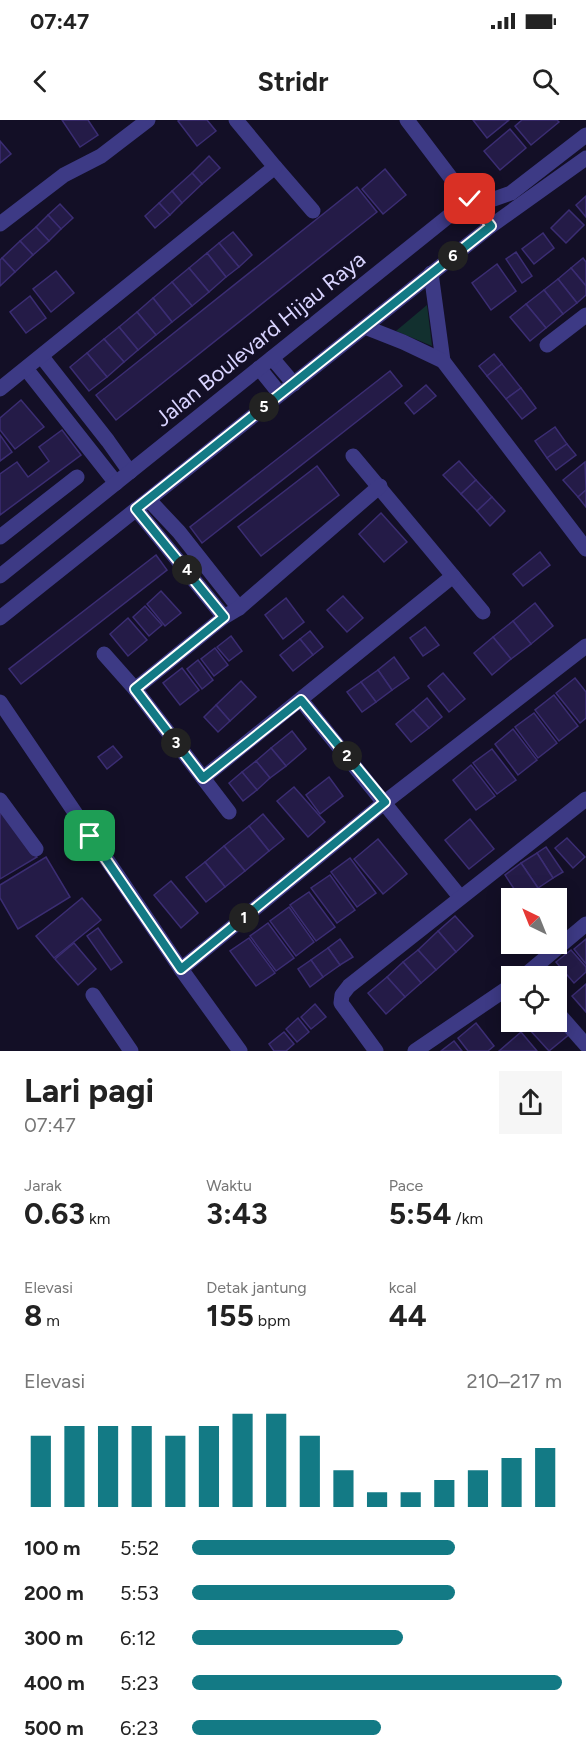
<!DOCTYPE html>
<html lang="id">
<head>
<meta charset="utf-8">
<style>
  :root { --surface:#fff; --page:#f6f6f6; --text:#222; --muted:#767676; --accent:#137a85 }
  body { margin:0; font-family:Figtree,sans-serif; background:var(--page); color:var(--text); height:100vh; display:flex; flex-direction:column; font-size:22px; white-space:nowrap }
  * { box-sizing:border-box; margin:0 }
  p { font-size:20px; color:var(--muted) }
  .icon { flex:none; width:33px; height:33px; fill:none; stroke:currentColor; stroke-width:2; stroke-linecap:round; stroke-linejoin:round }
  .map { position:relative; height:931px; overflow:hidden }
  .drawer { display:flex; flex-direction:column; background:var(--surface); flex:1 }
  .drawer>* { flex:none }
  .needle { width:39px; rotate:317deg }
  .tools { position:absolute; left:501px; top:768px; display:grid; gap:12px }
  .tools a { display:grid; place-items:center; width:66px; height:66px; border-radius:0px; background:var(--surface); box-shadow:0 3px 15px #0003; font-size:30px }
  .pin { position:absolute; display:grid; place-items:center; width:51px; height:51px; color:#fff; margin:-26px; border-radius:12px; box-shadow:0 3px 9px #0006 }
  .km { position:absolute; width:30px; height:30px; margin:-15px; border-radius:50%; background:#222; color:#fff; font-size:16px; line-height:30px; text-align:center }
  .round { display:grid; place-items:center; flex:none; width:63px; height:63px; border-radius:0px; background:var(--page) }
  .summary { display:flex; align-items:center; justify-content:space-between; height:102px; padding:0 24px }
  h1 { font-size:33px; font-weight:700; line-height:45px }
  .figures { display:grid; grid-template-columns:repeat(3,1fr); gap:9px; height:102px; padding:6px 24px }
  .figures div { display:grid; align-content:center }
  .figures b { font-size:30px; font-weight:700 }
  .figures small { font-size:16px; font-weight:400 }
  .figures p { font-size:16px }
  .chart { height:168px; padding:12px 24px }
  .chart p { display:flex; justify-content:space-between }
  .chart svg { width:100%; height:108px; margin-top:6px; stroke:var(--accent); stroke-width:6 }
  ul { padding:0 24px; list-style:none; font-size:20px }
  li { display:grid; grid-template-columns:96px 72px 1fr; align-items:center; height:45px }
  li i { height:15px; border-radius:8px; background:var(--accent) }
  .status { display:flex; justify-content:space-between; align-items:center; height:42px; padding:0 30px; background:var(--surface); direction:ltr }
  .status svg { height:16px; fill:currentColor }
  header { display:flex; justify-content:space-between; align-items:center; height:78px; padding:0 24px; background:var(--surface); font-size:27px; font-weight:700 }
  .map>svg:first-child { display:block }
  .green { fill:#12302f }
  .building { fill:#241b47; stroke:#3b2d73; stroke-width:1.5 }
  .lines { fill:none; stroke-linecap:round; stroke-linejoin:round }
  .minor { stroke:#3d3a85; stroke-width:15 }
  .route-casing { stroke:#fff; stroke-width:12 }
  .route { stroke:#137a85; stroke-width:8 }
  .labels { text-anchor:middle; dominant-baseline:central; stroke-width:6; stroke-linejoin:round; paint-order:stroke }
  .street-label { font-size:22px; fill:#d9d4ff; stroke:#130f26 }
</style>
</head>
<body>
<div class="status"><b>07:47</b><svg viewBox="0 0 49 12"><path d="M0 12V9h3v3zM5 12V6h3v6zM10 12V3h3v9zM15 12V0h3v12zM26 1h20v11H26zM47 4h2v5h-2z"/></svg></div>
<header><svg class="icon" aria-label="back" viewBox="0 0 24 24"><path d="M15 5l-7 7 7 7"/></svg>Stridr<svg class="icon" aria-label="search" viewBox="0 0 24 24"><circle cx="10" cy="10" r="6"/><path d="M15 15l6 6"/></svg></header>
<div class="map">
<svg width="586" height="931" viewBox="0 0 586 931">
  <rect width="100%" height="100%" fill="#130f26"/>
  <path class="green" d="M427,185L432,226L396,211Z"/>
  <g class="building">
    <path d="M62,0H88L98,15L80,27Z"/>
    <path d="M180,0H207L216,11L197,26L178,1Z"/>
    <path d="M473,0H509L487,18Z"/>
    <path d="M522,0H557L559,2L531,25L515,6Z"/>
    <path d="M510,9L526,28L500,50L484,31Z"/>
    <path d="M0,21L11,34L0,43Z"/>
    <path d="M209,36L220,48L202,64L192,53Z"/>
    <path d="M385,49L406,75L383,94L362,69Z"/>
    <path d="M192,53L202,64L182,83L172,71Z"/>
    <path d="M357,67L377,92L116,300L96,275Z"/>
    <path d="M172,71L182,83L170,95L159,83Z"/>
    <path d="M586,76V97L576,85Z"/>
    <path d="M159,83L170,95L155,108L145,96Z"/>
    <path d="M60,84L73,98L61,109L48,95Z"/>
    <path d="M569,90L584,105L566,123L551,108Z"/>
    <path d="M48,95L61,109L49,121L36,107Z"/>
    <path d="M36,107L49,121L33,135L20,121Z"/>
    <path d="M233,112L252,135L239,147L219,123Z"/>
    <path d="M543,113L554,128L534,144L522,129Z"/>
    <path d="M20,121L33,135L15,152L2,138Z"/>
    <path d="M219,123L239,147L226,157L207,133Z"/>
    <path d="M516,132L532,156L522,163L506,139Z"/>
    <path d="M207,133L226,157L209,172L189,148Z"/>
    <path d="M2,138L15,152L0,166V140Z"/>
    <path d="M583,138L586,142V166L571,148Z"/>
    <path d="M497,144L516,171L491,190L472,163Z"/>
    <path d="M189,148L209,172L192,186L172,162Z"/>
    <path d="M571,148L586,166V175L577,183L558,159Z"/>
    <path d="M56,151L74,173L51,192L33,169Z"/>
    <path d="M558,159L577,183L563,194L544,170Z"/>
    <path d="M172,162L192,186L172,202L153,178Z"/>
    <path d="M544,170L563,194L546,208L526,184Z"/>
    <path d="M30,176L46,198L26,213L10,192Z"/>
    <path d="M153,178L172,202L156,215L137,192Z"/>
    <path d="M526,184L546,208L530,221L510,197Z"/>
    <path d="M137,192L156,215L138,230L119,207Z"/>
    <path d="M119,207L138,230L124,242L104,219Z"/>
    <path d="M104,219L124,242L107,257L87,233Z"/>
    <path d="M87,233L107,257L89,271L70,247Z"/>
    <path d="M494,234L502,244L487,256L479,246Z"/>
    <path d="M502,244L521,268L506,279L487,256Z"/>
    <path d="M390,251L402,266L202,423L190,407Z"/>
    <path d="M426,265L436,276L414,294L405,283Z"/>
    <path d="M521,268L536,288L522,299L506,279Z"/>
    <path d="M21,280L44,307L15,329L0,310V298Z"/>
    <path d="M555,307L567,324L547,338L535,321Z"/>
    <path d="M62,310L81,335L0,395V354L17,342L28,357L49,341L39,327Z"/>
    <path d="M0,315L12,332L0,341Z"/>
    <path d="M567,324L576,335L556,350L547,338Z"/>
    <path d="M459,341L476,360L461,374L443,355Z"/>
    <path d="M585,342L586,370L578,377L563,360Z"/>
    <path d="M317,346L339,375L261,436L238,407Z"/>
    <path d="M476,360L492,377L477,391L461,374Z"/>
    <path d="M586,370V387L578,377Z"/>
    <path d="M492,377L505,391L490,406L477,391Z"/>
    <path d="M381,393L407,422L384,442L359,414Z"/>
    <path d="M540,432L550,445L523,466L513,454Z"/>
    <path d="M156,435L167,450L21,564L9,549Z"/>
    <path d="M161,471L181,493L165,506L147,484Z"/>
    <path d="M343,476L363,498L347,512L327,490Z"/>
    <path d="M286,478L304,502L283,519L265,495Z"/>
    <path d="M535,483L553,506L531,524L513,501Z"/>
    <path d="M145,486L162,505L149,516L133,497Z"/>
    <path d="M128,498L147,520L128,536L110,514Z"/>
    <path d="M513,501L531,524L511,539L493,517Z"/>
    <path d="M425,507L439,525L423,536L410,518Z"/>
    <path d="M310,511L323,527L313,535L300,519Z"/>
    <path d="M231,516L242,531L229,541L217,527Z"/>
    <path d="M493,517L511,539L492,555L474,533Z"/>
    <path d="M300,519L313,535L293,551L280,535Z"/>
    <path d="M215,528L228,545L214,556L201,539Z"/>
    <path d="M394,537L409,558L392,570L378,550Z"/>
    <path d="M198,540L213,560L202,569L187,549Z"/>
    <path d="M182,548L199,570L180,585L163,563Z"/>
    <path d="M378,550L392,570L376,582L361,562Z"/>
    <path d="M443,553L465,579L449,592L428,566Z"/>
    <path d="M575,558L586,572V598L580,603L556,573Z"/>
    <path d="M241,561L256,577L230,601L216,585Z"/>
    <path d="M361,562L376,582L362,592L347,572Z"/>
    <path d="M554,575L578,606L559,621L535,590Z"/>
    <path d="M427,578L442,597L429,608L413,590Z"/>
    <path d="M216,585L230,601L218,612L204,597Z"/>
    <path d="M413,590L429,608L411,622L396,604Z"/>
    <path d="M534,593L557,623L538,638L515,607Z"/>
    <path d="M513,609L537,640L518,655L495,624Z"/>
    <path d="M292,611L306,629L286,646L271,628Z"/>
    <path d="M113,626L122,637L107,649L98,637Z"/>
    <path d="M271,628L286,646L270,658L256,641Z"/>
    <path d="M492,629L516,660L497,674L473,643Z"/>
    <path d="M256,641L270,658L257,670L242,652Z"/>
    <path d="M471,645L495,676L476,690L453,660Z"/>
    <path d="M242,652L257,670L243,681L229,663Z"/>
    <path d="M329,657L343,676L320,694L306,675Z"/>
    <path d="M294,667L325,702L308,717L277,681Z"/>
    <path d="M0,689L37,737L0,759Z"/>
    <path d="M263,694L284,719L269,731L249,706Z"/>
    <path d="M470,699L494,729L469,749L445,720Z"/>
    <path d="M249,706L269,731L245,751L224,726Z"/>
    <path d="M567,718L585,737L573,748L555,728Z"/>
    <path d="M378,719L407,754L383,774L354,739Z"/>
    <path d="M224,726L245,751L225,767L205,742Z"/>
    <path d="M546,727L563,752L553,758L537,733Z"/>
    <path d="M537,733L553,758L538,768L521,743Z"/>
    <path d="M46,737L70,777L18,809L0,778V765Z"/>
    <path d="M350,738L376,773L357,787L331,752Z"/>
    <path d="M205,742L225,767L206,782L186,757Z"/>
    <path d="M521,743L538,768L520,778L505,755Z"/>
    <path d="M330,755L355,790L337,803L311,768Z"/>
    <path d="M171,761L198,793L181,808L154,775Z"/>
    <path d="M309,772L335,807L316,821L290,785Z"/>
    <path d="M82,778L101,800L54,838L36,816Z"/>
    <path d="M289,787L314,822L296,836L270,801Z"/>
    <path d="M455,796L473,816L456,832L438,811Z"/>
    <path d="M268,803L294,838L276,851L250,816Z"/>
    <path d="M98,808L122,842L111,850L87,816Z"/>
    <path d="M438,811L456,832L436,850L418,830Z"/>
    <path d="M249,818L275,853L256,866L230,831Z"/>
    <path d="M340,819L353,837L340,845L328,828Z"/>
    <path d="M586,819V844L574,829Z"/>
    <path d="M74,823L96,849L78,865L55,839Z"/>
    <path d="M328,828L340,845L323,857L311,840Z"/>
    <path d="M418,830L436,850L421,863L403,842Z"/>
    <path d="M571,830L586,847V852L574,863L556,842Z"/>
    <path d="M311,840L323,857L310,867L298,849Z"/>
    <path d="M403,842L421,863L405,877L387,857Z"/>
    <path d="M387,857L405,877L386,894L368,873Z"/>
    <path d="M586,864V892L572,876Z"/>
    <path d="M512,871V890L502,879Z"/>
    <path d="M315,884L326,897L311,909L301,897Z"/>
    <path d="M298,898L309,912L297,922L286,909Z"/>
    <path d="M537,902H556L571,913L549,931L529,909Z"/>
    <path d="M476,903L494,926L488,931H468L458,918Z"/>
    <path d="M284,912L294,924L286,931H274L269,924Z"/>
    <path d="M521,912L537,931H499Z"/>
    <path d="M454,921L462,931H441Z"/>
  </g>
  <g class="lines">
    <g class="minor">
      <path d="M407,0L457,66L491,106"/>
      <path d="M275,47L313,91"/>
      <path d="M470,79H494L511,73L586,15"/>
      <path d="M0,104L64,55L101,36L148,0"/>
      <path d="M431,153L443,241"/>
      <path d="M365,207L403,222L443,241L586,429"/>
      <path d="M547,225L586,195"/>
      <path d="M42,237L108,321L130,352"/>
      <path d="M272,238L294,264"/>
      <path d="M259,248L280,274"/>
      <path d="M27,250L116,363"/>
      <path d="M0,269L275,47L236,0"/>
      <path d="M353,336L483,492"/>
      <path d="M149,380L179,412L239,488"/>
      <path d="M136,389L224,497"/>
      <path d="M0,417L77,357"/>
      <path d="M0,456L470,79"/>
      <path d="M0,498L491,106L586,38"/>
      <path d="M104,534L135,569L229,692"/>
      <path d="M135,569L224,497L239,488L380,366"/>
      <path d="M301,580L460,777"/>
      <path d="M0,582L181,849L240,931"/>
      <path d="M203,658L453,456"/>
      <path d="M0,680L36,729"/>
      <path d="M181,849L385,682L586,526"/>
      <path d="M524,856L586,804"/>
      <path d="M93,875L131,931"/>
      <path d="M556,891L586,925"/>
      <path d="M376,931L341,883L342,875L349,866L586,679"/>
      <path d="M415,931L512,865"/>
    </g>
  </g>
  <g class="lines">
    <g class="route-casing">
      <path id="route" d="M90,716L181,849L385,682L301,580L203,658L135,569L224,497L136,389L491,106L470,79"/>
    </g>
    <use href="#route" class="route"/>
  </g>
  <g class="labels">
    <g class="street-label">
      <text transform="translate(260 219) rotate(-39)">Jalan Boulevard Hijau Raya</text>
    </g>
  </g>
</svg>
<div class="tools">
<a><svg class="needle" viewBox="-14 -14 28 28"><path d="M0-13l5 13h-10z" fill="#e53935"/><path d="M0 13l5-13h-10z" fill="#767676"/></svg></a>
<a><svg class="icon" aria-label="locate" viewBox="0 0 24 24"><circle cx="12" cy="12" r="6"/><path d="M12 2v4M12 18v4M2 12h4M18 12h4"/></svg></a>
</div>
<div class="pin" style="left:90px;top:716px;background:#1e9e55"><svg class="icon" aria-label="arrive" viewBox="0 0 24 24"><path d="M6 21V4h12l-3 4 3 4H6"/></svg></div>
<div class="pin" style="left:470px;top:79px;background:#d93025"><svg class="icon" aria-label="check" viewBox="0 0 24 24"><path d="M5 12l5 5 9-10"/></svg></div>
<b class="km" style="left:244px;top:798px">1</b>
<b class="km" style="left:347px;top:636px">2</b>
<b class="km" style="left:176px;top:623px">3</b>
<b class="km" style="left:187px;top:450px">4</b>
<b class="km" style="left:264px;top:287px">5</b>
<b class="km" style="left:453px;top:136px">6</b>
</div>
<section class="drawer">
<div class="summary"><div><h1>Lari pagi</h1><p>07:47</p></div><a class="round"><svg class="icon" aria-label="share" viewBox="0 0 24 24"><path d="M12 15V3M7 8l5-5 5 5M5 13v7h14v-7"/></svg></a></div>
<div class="figures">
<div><p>Jarak</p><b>0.63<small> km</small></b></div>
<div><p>Waktu</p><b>3:43</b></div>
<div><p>Pace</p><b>5:54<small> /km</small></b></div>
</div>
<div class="figures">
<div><p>Elevasi</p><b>8<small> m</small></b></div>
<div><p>Detak jantung</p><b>155<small> bpm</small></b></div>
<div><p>kcal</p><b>44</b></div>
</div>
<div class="chart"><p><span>Elevasi</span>210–217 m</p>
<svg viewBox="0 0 160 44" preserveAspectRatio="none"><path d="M5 44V15M15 44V11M25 44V11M35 44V11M45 44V15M55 44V11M65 44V6M75 44V6M85 44V15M95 44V29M105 44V38M115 44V38M125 44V33M135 44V29M145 44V24M155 44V20"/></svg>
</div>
<ul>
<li><b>100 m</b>5:52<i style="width:71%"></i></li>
<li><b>200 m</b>5:53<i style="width:71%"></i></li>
<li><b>300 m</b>6:12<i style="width:57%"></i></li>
<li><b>400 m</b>5:23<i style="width:100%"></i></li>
<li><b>500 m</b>6:23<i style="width:51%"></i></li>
</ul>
</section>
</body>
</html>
